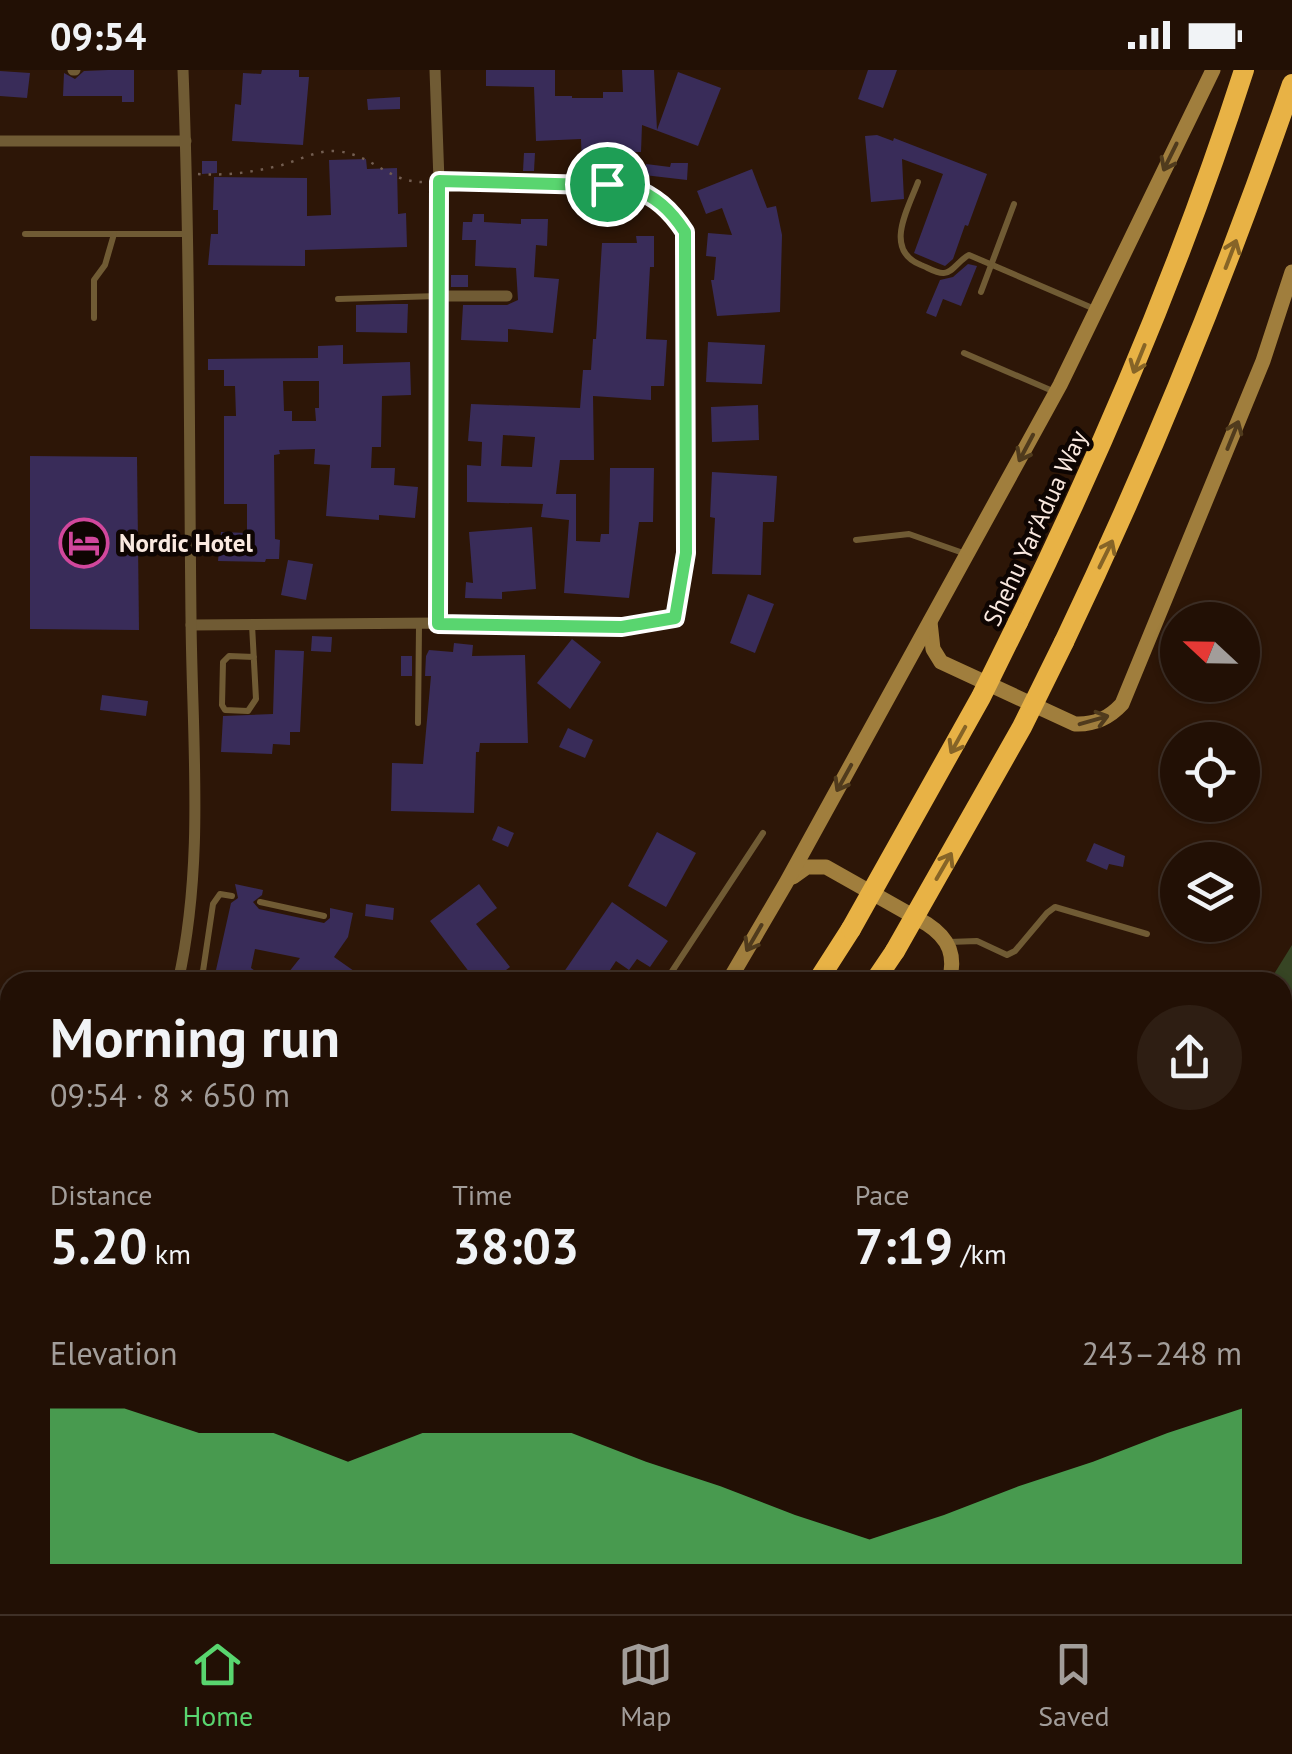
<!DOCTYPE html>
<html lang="en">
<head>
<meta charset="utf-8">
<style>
  :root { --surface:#221005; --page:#2e1e13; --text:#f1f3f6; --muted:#a29d9a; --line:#3f3027; --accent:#59d56f }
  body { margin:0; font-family:"PT Sans",sans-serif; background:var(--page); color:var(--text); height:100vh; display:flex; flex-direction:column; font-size:38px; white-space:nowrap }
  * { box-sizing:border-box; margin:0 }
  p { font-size:32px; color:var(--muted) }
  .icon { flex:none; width:55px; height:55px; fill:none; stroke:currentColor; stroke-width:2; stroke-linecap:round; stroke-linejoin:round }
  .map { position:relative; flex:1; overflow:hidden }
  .panel { position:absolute; left:0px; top:902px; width:1292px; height:642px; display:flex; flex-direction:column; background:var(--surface); border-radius:30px 30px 0 0; box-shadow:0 2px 8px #0004,0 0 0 2px var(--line) }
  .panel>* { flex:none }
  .needle { width:65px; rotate:292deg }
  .controls { position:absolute; left:1160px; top:532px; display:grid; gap:20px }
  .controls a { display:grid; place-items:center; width:100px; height:100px; border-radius:50%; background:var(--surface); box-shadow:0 2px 8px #0004,0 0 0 2px var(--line); font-size:50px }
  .pin { position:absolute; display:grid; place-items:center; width:85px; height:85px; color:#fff; margin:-42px; border:5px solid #fff; border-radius:50%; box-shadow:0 2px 10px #0007 }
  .round { display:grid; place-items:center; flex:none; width:105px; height:105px; border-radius:52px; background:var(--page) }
  .head { display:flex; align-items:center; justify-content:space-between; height:170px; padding:0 50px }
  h1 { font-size:55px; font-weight:800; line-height:75px }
  .figures { display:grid; grid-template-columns:repeat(3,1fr); gap:15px; height:170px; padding:10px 50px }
  .figures div { display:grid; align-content:center }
  .figures b { font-size:50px; font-weight:800 }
  .figures small { font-size:28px; font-weight:400 }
  .figures p { font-size:28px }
  .chart { height:280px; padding:20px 50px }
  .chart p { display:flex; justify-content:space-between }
  .chart svg { width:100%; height:180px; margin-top:10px; fill:var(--accent); opacity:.7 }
  .status { display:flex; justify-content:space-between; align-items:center; height:70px; padding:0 50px; background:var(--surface); direction:ltr }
  .status svg { height:28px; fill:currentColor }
  .tab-bar { display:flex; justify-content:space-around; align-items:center; height:140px; border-top:2px solid var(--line); background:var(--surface); font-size:28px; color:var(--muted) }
  .tab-bar a { display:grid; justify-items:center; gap:5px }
  .tab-bar .on { color:var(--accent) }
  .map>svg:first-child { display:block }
  .green { fill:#374524 }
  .building { fill:#392c59; fill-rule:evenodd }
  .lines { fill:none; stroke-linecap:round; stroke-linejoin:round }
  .path { stroke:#735e51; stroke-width:2.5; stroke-dasharray:2.5 8; stroke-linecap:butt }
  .lane { stroke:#705b34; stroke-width:6 }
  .street { stroke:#705b34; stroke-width:11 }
  .secondary { stroke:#a07e3d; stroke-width:15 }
  .highway { stroke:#e8b245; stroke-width:20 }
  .highway-bridge { stroke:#e8b245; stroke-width:20 }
  .oneway { stroke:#503b1d }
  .oneway2 { stroke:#866427 }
  .route-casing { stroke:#fff; stroke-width:20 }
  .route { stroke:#59d56f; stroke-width:12 }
  .labels { text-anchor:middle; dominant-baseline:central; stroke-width:9; stroke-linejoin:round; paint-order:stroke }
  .street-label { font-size:25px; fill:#fae9e0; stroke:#0e0502 }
  .poi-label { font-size:25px; font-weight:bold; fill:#fae9e0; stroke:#0e0502; text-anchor:start }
</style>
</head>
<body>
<div class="status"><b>09:54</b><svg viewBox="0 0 49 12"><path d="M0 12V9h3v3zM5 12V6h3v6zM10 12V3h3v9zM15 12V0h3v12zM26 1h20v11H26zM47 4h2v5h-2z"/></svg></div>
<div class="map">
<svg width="1292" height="1544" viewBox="0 0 1292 1544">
  <rect width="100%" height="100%" fill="#2d1607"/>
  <path class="green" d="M1292,875V1150L1282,1145V912H1269Z"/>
  <g class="building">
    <path d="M108,0H134V32H122V26H63L64,3L75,9L84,1Z"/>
    <path d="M262,0H299V7H309L303,75L232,71L235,34L241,35L243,3L261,4Z"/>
    <path d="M486,0H555V26H572V28H603V22H623L622,0H654L657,60L678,2L721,18L698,76L642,55L641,82L593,83V97L582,98L581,69L536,71L534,17L486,16Z"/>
    <path d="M868,0H897L883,38L858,29Z"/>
    <path d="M0,1L30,3L27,28L0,26Z"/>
    <path d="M400,27V39L368,40L367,29Z"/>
    <path d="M877,65L893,71L894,68L987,104L968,156L965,155L953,189L945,196L914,183L943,104L902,89L904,129L871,132L865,66Z"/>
    <path d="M524,83H535L534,101H523Z"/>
    <path d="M366,89L367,99L397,98L398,144L406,143L407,177L305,180V196L208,195L211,164H218V140H213L214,107L307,108V146L331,145L329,90Z"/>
    <path d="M202,91H217V103L202,104Z"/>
    <path d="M671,93H688L687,110L644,105L646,94L670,97Z"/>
    <path d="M752,99L767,138L776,136L782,165L780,242L717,246L711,210H714L716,187L706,186L708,163L732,165L722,138L706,144L697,121Z"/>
    <path d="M473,144H484V152L521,154V149H548L547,176L536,175L534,207L559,209L553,263L508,259V272L461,270L463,235H507L518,230L516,198L475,196L476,170H462L463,152H472Z"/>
    <path d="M636,166H654V197H650L646,269L667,270L664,316H651V330L593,326L594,390H560L556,424H576V471L600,472L601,464H609L610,398H654L653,452H639L629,528L564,523L569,450L541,447L543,434L467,432V395L481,396L482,372L468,371L471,334L580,338L583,300H591L593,269H596L602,173H637ZM503,365L535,367L532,397L501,396Z"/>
    <path d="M968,194L977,196L961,236L943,229L936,247L926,243L940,210L953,207Z"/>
    <rect x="451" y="205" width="17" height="12"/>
    <path d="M392,234H408L407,263L356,262V235Z"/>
    <path d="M708,272L765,275L762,314L706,312Z"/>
    <path d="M343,275V294L410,292L411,325L382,326L381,377H372L371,398H395L394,415L418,417L415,448L379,445V450L326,446L330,395L314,394L315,379L279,380L280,384L274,385L275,469L280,470L279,489H266L265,492L218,491L221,462L247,463V434H224V346H236L235,316H224V300H208V289L318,288V276ZM283,311H319V338H315L316,351H292V341H284Z"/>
    <path d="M758,335L759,370L712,372L711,337Z"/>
    <path d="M30,386L137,387L139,560L30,559Z"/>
    <path d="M712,402L777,406L774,452H763L761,505L712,504L715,448L710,447Z"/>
    <path d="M532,457L536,519L502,522V529L465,528L466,512L473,513L469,462Z"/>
    <path d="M288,490L313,494L306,530L281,525Z"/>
    <path d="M748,524L774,534L755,583L730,573Z"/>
    <path d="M312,566L332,567L331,582L311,581Z"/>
    <path d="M572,569L601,592L570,639L537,613Z"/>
    <path d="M454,573L473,575L472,586L525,585L528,673H480L479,682H476L474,743L391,741L392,693L423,694L431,606H425L426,586L429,580L453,582Z"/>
    <path d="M275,580L304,581L300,662H290V675L273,674L272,684L221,682L223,646L273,644Z"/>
    <rect x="401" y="586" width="11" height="20"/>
    <path d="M102,625L148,631L146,646L100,640Z"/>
    <path d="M568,658L593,670L585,688L559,677Z"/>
    <path d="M498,756L514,763L508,777L492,770Z"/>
    <path d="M657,762L696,783L666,837L628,816Z"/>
    <path d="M1094,773L1125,786L1123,797L1109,794L1107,800L1086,791Z"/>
    <path d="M235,814L263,820L262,825L253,832L259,839L324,853L330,848V838L353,843L348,867L334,887L354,901L346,912H281L300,888L255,879L251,898L269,911L216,900L231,833L238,828Z"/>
    <path d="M479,814L497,838L476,854L510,897L490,912H458L470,903L430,851Z"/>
    <path d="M612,832L668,871L650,897L637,889L629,900L616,891L602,912H557Z"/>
    <path d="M366,834L394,838L393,850L365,846Z"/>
  </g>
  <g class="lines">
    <path class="path" d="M198,104C227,106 254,102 282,95C299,90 318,80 335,81C375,84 387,114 428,112"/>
    <g class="lane">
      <path d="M918,112C908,139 883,180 921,195C927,197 937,204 944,203C952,203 960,189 969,185L1097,240"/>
      <path d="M25,164H186"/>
      <path d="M981,222L1014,134"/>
      <path d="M338,229L438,226"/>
      <path d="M94,248V210L105,195L114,164"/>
      <path d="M964,283L1055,322"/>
      <path d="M856,470L909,464L966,484"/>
      <path d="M252,555L256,629L248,641L225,640L222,635L223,592L229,586L254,587"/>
      <path d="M418,653L419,556"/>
      <path d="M260,832L324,846"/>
      <path d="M949,872L977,871L1007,885L1015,881L1047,843L1055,837L1147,864"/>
      <path d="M182,903L197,906L203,901L213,834L220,824L232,826"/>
      <path d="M665,912L763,763"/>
      <path d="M1282,1155L1292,1161"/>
      <path d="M0,1215H10"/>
      <path d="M0,1272L10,1263"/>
      <path d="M0,1435L10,1431"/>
      <path d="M0,1454L10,1464"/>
      <path d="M123,1535L133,1544"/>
      <path d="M163,1535L172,1544"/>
      <path d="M586,1535L592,1544"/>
      <path d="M996,1535L1010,1544"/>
      <path d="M3,1544L10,1535"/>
    </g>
    <g class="street">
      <path d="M73,0H75"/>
      <path d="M435,0L439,111L438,553"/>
      <path d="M0,71H186"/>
      <path d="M440,226H507"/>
      <path d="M191,555L438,553L622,557L675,548L686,483L685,162C670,140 656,127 630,116L439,111"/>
      <path d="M178,912C205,792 192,670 191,548C189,366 190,183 183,0"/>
      <path d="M0,1325L10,1313"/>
      <path d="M1282,1441L1292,1447"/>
    </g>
    <g class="secondary">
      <path d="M930,552L933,579L941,592L1075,654C1095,655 1109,648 1122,634L1263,291L1292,202"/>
      <path d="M793,807L807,797H826L927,854C950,869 956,886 949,912"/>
      <path d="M728,912L786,813L1060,315L1213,0"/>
      <path d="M0,1009L10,1015"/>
      <path d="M0,1066L10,1073"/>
      <path d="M836,1535L850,1544"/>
      <path d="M929,1535L941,1544"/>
      <path d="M957,1535L959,1544"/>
      <path d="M280,1544L288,1535"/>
      <path d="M487,1544L500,1535"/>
      <path d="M910,1544L915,1535"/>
    </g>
    <g class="highway">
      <path d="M1018,552C1106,372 1183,190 1244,0"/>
      <path d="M1064,572C1151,390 1226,205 1292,14"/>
      <path d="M817,912L851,859"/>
      <path d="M874,912L895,881"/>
      <path d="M309,1544L320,1535"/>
      <path d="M340,1544L347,1535"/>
      <path d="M406,1544L413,1535"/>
    </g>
    <g class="highway-bridge">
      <path d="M851,859L981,627L1018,552"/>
      <path d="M895,881L1022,657L1064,572"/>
    </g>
  </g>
  <defs><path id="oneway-shaft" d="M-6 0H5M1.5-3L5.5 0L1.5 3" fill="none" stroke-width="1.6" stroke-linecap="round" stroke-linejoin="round" transform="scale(2.5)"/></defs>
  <g class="oneway">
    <use href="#oneway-shaft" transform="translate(1170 87) rotate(116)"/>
    <use href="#oneway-shaft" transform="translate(1233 365) rotate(-68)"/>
    <use href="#oneway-shaft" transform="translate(1026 378) rotate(118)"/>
    <use href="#oneway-shaft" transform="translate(1094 650) rotate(-16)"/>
    <use href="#oneway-shaft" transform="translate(844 708) rotate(119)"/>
    <use href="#oneway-shaft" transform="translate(754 868) rotate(120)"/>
  </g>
  <g class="oneway2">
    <use href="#oneway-shaft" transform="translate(1231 184) rotate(-69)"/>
    <use href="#oneway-shaft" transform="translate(1139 289) rotate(112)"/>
    <use href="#oneway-shaft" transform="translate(1106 484) rotate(-64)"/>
    <use href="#oneway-shaft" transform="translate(958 670) rotate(119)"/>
    <use href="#oneway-shaft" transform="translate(944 796) rotate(-60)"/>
  </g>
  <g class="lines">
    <g class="route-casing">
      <path id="route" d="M439,111L630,116C656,127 670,139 685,162L686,483L675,548L622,557L438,554Z"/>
    </g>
    <use href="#route" class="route"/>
  </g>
  <defs>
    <g id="hotel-ring" transform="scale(2.5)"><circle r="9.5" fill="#0e0502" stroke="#d1479c" stroke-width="1.5"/><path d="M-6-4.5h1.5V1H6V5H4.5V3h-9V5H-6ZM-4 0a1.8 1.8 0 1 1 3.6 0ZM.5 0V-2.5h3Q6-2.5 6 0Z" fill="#d1479c"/></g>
  </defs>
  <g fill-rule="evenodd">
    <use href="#hotel-ring" x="84" y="473"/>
  </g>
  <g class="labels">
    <g class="street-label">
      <text transform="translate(1035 458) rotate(-65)">Shehu Yar'Adua Way</text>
    </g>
    <g class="poi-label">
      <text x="119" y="473">Nordic Hotel</text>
    </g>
  </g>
</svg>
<div class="controls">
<a><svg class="needle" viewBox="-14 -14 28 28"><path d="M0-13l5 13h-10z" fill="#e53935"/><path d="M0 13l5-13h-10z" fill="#a29d9a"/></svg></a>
<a><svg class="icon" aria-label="locate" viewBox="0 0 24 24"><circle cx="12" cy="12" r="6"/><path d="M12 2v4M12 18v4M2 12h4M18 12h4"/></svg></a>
<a><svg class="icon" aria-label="layers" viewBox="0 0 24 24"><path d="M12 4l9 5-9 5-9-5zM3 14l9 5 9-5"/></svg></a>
</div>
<div class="pin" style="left:607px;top:114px;background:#1e9e55"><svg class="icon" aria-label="arrive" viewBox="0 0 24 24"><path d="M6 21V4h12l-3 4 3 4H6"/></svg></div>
<section class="panel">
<div class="head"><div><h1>Morning run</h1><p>09:54 · 8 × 650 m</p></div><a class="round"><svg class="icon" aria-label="share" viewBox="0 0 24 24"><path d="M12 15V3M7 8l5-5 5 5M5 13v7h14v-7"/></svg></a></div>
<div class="figures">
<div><p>Distance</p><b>5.20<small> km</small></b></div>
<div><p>Time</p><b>38:03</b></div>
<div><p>Pace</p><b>7:19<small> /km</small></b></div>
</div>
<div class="chart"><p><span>Elevation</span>243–248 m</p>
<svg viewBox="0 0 160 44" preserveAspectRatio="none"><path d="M0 44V6L10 6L20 12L30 12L40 19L50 12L60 12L70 12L80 19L90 25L100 32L110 38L120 32L130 25L140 19L150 12L160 6V44z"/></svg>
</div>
</section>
</div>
<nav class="tab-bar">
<a class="on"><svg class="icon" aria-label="home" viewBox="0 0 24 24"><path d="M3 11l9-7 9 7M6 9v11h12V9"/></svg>Home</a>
<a><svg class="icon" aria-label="map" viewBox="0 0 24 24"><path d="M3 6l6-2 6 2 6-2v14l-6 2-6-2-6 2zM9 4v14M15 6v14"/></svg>Map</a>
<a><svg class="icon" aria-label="saved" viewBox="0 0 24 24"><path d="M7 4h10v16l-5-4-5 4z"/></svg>Saved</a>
</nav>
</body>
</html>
